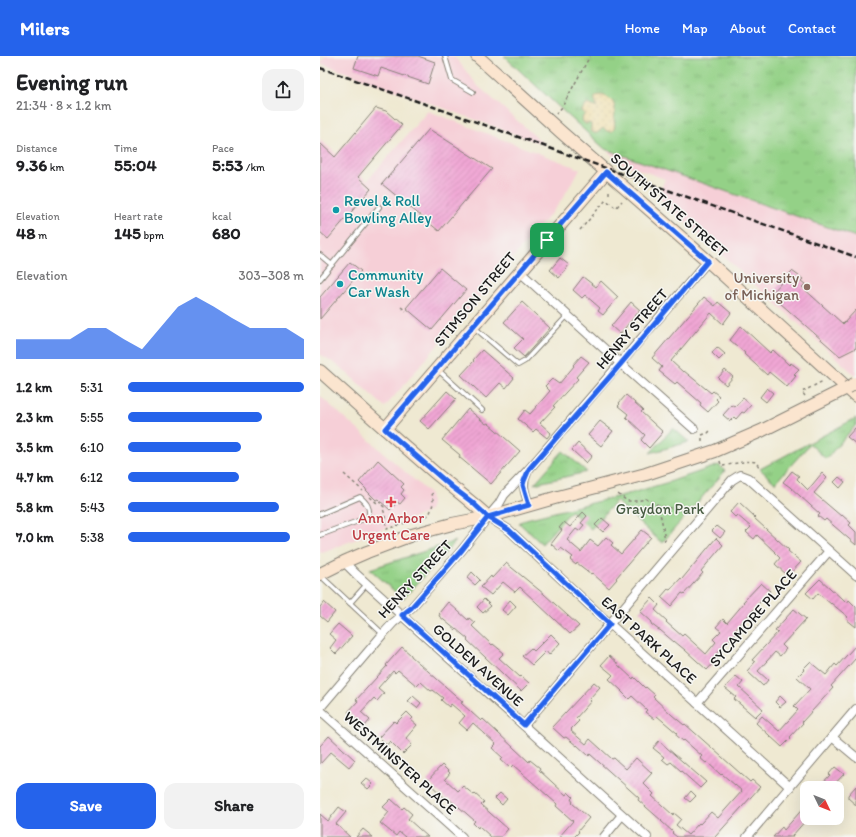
<!DOCTYPE html>
<html lang="en">
<head>
<meta charset="utf-8">
<style>
  :root { --surface:#fff; --page:#f2f2f2; --text:#202124; --muted:#757577; --accent:#2563eb }
  body { margin:0; font-family:Itim,sans-serif; background:var(--page); color:var(--text); height:100vh; display:flex; flex-direction:column; font-size:15px; white-space:nowrap }
  * { box-sizing:border-box; margin:0 }
  p { font-size:13px; color:var(--muted) }
  .icon { flex:none; width:22px; height:22px; fill:none; stroke:currentColor; stroke-width:2; stroke-linecap:round; stroke-linejoin:round }
  .map { position:relative; flex:1; overflow:hidden }
  .side { display:flex; flex-direction:column; background:var(--surface); width:320px }
  .side>* { flex:none }
  .needle { width:26px; rotate:133deg }
  .controls { position:absolute; left:480px; top:725px; display:grid; gap:8px }
  .controls a { display:grid; place-items:center; width:44px; height:44px; border-radius:8px; background:var(--surface); box-shadow:0 4px 16px #0002; font-size:20px }
  .pin { position:absolute; display:grid; place-items:center; width:34px; height:34px; color:#fff; margin:-17px; border-radius:8px; box-shadow:0 2px 6px #0006 }
  .round { display:grid; place-items:center; flex:none; width:42px; height:42px; border-radius:12px; background:var(--page) }
  .overview { display:flex; align-items:center; justify-content:space-between; height:68px; padding:0 16px }
  h1 { font-size:22px; font-weight:700; line-height:30px }
  .stats { display:grid; grid-template-columns:repeat(3,1fr); gap:6px; height:68px; padding:4px 16px }
  .stats div { display:grid; align-content:center }
  .stats b { font-size:17px; font-weight:700 }
  .stats small { font-size:11px; font-weight:400 }
  .stats p { font-size:11px }
  .chart { height:112px; padding:8px 16px }
  .chart p { display:flex; justify-content:space-between }
  .chart svg { width:100%; height:72px; margin-top:4px; fill:var(--accent); opacity:.7 }
  .cta { display:flex; gap:8px; margin-top:auto; padding:8px 16px }
  .cta a { flex:1; height:46px; border-radius:12px; background:var(--accent); color:#fff; font-size:16px; font-weight:700; line-height:46px; text-align:center }
  .cta a+a { background:var(--page); color:var(--text) }
  ul { padding:0 16px; list-style:none; font-size:13px }
  li { display:grid; grid-template-columns:64px 48px 1fr; align-items:center; height:30px }
  li i { height:10px; border-radius:5px; background:var(--accent) }
  header { display:flex; align-items:center; gap:24px; box-sizing:border-box; height:56px; padding:0 20px; background:var(--accent); color:#fff }
  header strong { font-size:19px }
  nav { display:flex; gap:22px; margin-inline-start:auto; font-size:14px }
  main { display:flex; flex:1; min-height:0 }
  .map>svg:first-child { display:block }
  .built { fill:#f6cfd7 }
  .grass { fill:url(#grass-tufts); stroke:#587652 }
  .sand { fill:url(#sand-dots); stroke:#857b5d }
  .building { fill:url(#building-hatch) }
  .lines { fill:none; stroke-linecap:round; stroke-linejoin:round }
  .lane-casing { stroke:#868277; stroke-width:6 }
  .street-casing { stroke:#868277; stroke-width:10 }
  .secondary-casing { stroke:#868277; stroke-width:14 }
  .path { stroke:#868277; stroke-width:1.5; stroke-dasharray:3 3; stroke-linecap:butt }
  .lane { stroke:#fff; stroke-width:4 }
  .street { stroke:#fff; stroke-width:8 }
  .secondary { stroke:#fbe5cf; stroke-width:12 }
  .rail { stroke:#1c1c1c; stroke-width:2.5; stroke-dasharray:6 3; stroke-linecap:butt }
  .secondary-bridge-casing { stroke:#868277; stroke-width:14; stroke-linecap:butt }
  .secondary-bridge { stroke:#fbe5cf; stroke-width:12 }
  .route-casing { stroke:#fff; stroke-width:8 }
  .route { stroke:#2563eb; stroke-width:5 }
  .culture-dot { fill:#0f9aa8; stroke:#f6f6f2; stroke-width:1.5 }
  .education-dot { fill:#8d6e63; stroke:#f6f6f2; stroke-width:1.5 }
  .health-dot { fill:#e0444e; stroke:#f6f6f2; stroke-width:1.5 }
  .labels { text-anchor:middle; dominant-baseline:central; stroke-width:3; stroke-linejoin:round; paint-order:stroke }
  .culture-label { font-size:15px; fill:#0d838f; stroke:#f6f6f2; text-anchor:start }
  .street-label { font-size:15px; fill:#1c1c1c; stroke:#f6f6f2 }
  .education-label { font-size:15px; fill:#785e54; stroke:#f6f6f2; text-anchor:end }
  .park-label { font-size:15px; fill:#465b41; stroke:#f6f6f2 }
  .health-label { font-size:15px; fill:#be3a42; stroke:#f6f6f2 }
</style>
</head>
<body>
<header>
<strong>Milers</strong>
<nav><a>Home</a><a>Map</a><a>About</a><a>Contact</a></nav>
</header>
<main>
<section class="side">
<div class="overview"><div><h1>Evening run</h1><p>21:34 · 8 × 1.2 km</p></div><a class="round"><svg class="icon" aria-label="share" viewBox="0 0 24 24"><path d="M12 15V3M7 8l5-5 5 5M5 13v7h14v-7"/></svg></a></div>
<div class="stats">
<div><p>Distance</p><b>9.36<small> km</small></b></div>
<div><p>Time</p><b>55:04</b></div>
<div><p>Pace</p><b>5:53<small> /km</small></b></div>
</div>
<div class="stats">
<div><p>Elevation</p><b>48<small> m</small></b></div>
<div><p>Heart rate</p><b>145<small> bpm</small></b></div>
<div><p>kcal</p><b>680</b></div>
</div>
<div class="chart"><p><span>Elevation</span>303–308 m</p>
<svg viewBox="0 0 160 44" preserveAspectRatio="none"><path d="M0 44V32L10 32L20 32L30 32L40 25L50 25L60 32L70 38L80 25L90 12L100 6L110 12L120 19L130 25L140 25L150 25L160 32V44z"/></svg>
</div>
<ul>
<li><b>1.2 km</b>5:31<i style="width:100%"></i></li>
<li><b>2.3 km</b>5:55<i style="width:76%"></i></li>
<li><b>3.5 km</b>6:10<i style="width:64%"></i></li>
<li><b>4.7 km</b>6:12<i style="width:63%"></i></li>
<li><b>5.8 km</b>5:43<i style="width:86%"></i></li>
<li><b>7.0 km</b>5:38<i style="width:92%"></i></li>
</ul>
<div class="cta"><a>Save</a><a>Share</a></div>
</section>
<div class="map">
<svg width="536" height="781" viewBox="0 0 536 781">
  <defs>
    <pattern id="grass-tufts" width="24" height="20" patternUnits="userSpaceOnUse"><rect width="24" height="20" fill="#94d187"/><path d="M3 7l-1-3M5 7V3M7 7l1-3M15 17l-1-3M17 17v-4M19 17l1-3" fill="none" stroke="#7fb374"/></pattern>
    <pattern id="sand-dots" width="8" height="8" patternUnits="userSpaceOnUse"><rect width="8" height="8" fill="#eeda9e"/><path d="M2 2h.1M6 6h.1" fill="none" stroke="#ccba88" stroke-width="1.8" stroke-linecap="round"/></pattern>
    <pattern id="building-hatch" width="6" height="6" patternUnits="userSpaceOnUse"><rect width="6" height="6" fill="#f0a6d4"/><path d="M-1 1l2-2M0 6l6-6M5 7l2-2" fill="none" stroke="#cd8eb5"/></pattern>
  </defs>
  <rect width="100%" height="100%" fill="#f6f6f2"/>
  <filter id="ink" filterUnits="userSpaceOnUse"><feTurbulence type="fractalNoise" baseFrequency=".025" numOctaves="2"/><feDisplacementMap in="SourceGraphic" scale="8" xChannelSelector="R" yChannelSelector="G"/><feConvolveMatrix kernelMatrix="1 2 1 2 8 2 1 2 1" color-interpolation-filters="sRGB"/></filter>
  <filter id="wash" filterUnits="userSpaceOnUse"><feTurbulence type="fractalNoise" baseFrequency=".012" numOctaves="4" result="noise"/><feDisplacementMap in="SourceGraphic" scale="16" xChannelSelector="R" yChannelSelector="G"/><feGaussianBlur stdDeviation="0.9" result="paint"/><feColorMatrix in="noise" values="0 0 0 0 0 0 0 0 0 0 0 0 0 0 0 0 0 1.4 0 .05"/><feComposite in="paint" operator="in"/></filter>
  <g filter="url(#wash)">
    <rect width="100%" height="100%" fill="#efe9d2"/>
    <g class="built">
      <path d="M6,0H133L138,5L158,30L225,89L0,7Z"/>
      <path d="M184,0H536V320L338,141L345,123L301,107L241,53Z"/>
      <path d="M108,55L260,113L239,148L163,236L65,351L20,311L0,298V83L47,125Z"/>
      <path d="M0,340L110,438L111,444V449L109,454L106,457L2,496L0,495Z"/>
    </g>
    <g class="grass">
      <path d="M184,0H536V181L285,93L241,53Z"/>
      <path d="M536,362V369L506,403L490,388L455,427L440,413L489,387Z"/>
      <path d="M353,372L369,386L330,397Z"/>
      <path d="M243,395L267,416L214,428Z"/>
      <path d="M399,409L405,415L342,487L296,445L271,473L251,455L222,488L199,467L206,463L308,438L349,426Z"/>
      <path d="M136,485L83,543L50,513Z"/>
    </g>
    <path class="sand" d="M280,39C290,40 296,47 295,57C295,59 294,62 294,64C295,70 296,72 291,76L287,75L283,72L277,77H274L271,75V68L270,67L266,68L263,66L262,62L264,59L265,58L262,56C262,52 265,50 268,48L275,51H277C276,45 271,41 280,39Z"/>
    <g id="blocks">
      <g class="building">
        <path d="M38,0H98L115,6L108,28L61,12L58,20L34,12Z"/>
        <path d="M56,52L66,55L82,69L38,121L51,133L8,183L0,176V87L15,101Z"/>
        <path d="M109,73L172,113L119,175L62,128Z"/>
        <path d="M240,202L249,209L239,222L230,214Z"/>
        <path d="M30,206L41,215L0,263V241Z"/>
        <path d="M120,212L146,234L112,274L86,252Z"/>
        <path d="M472,215L483,223L481,225L485,228L482,231L523,268L536,254V292L520,300L460,247L462,244L453,236Z"/>
        <path d="M263,221L276,231L281,225L298,241L283,259L278,255L280,252L265,239L262,242L253,234Z"/>
        <path d="M384,241L395,250L398,246L411,257L403,268L391,257L351,305L363,316L364,315L391,337L393,335L399,340L396,343L398,345L388,356L380,349L381,347L357,326L355,328L339,315L342,311L332,302Z"/>
        <path d="M202,246L230,272L204,301L194,292L203,283L184,266Z"/>
        <path d="M311,246L320,254L300,278L291,270Z"/>
        <path d="M421,270L450,297L453,294L469,309L471,307L479,313L474,318L476,320L467,331L449,316L447,319L424,298L425,297L410,284Z"/>
        <path d="M397,291L405,298L399,304L392,297Z"/>
        <path d="M162,294L194,322L186,332L180,327L166,342L141,319L154,305L153,304Z"/>
        <path d="M261,300L269,306L256,321L258,323L233,350L235,351L220,367L231,377L227,382L216,373L213,376L198,363L205,354L210,358L230,335L225,330L232,323L239,328L254,310L253,309Z"/>
        <path d="M405,314L413,321L406,329L398,322Z"/>
        <path d="M447,332L453,337L446,346L440,341Z"/>
        <path d="M127,335L136,343L109,373L100,365Z"/>
        <path d="M306,339L323,354L321,356L343,376L329,392L321,384L325,379L306,361L308,358L298,350L300,348L299,347Z"/>
        <path d="M423,342L431,349L424,357L422,356L416,363L414,361L410,365L403,359L412,349L415,351Z"/>
        <path d="M148,353L166,368L168,367L200,395L171,428L139,401L140,399L122,384Z"/>
        <path d="M280,365L293,375L281,390L268,379Z"/>
        <path d="M536,371V388L527,381Z"/>
        <path d="M258,387L272,400L266,407L252,394Z"/>
        <path d="M58,404L84,428L81,431L84,434L81,438L85,442L80,448L77,446L70,454L58,443L56,444L46,434V433L39,426Z"/>
        <path d="M472,415L479,420L477,423L488,434L502,417L507,422L494,437L521,460L522,459L531,467L529,469L536,476V489L506,463L504,465L498,460L500,458L470,431L463,426Z"/>
        <path d="M519,421L525,426L520,432L514,426Z"/>
        <path d="M419,446L435,461L434,462L469,494L468,495L481,506L468,520L455,508L460,502L454,496H455L437,479L434,483L426,476L431,471L417,459L415,461L410,456Z"/>
        <path d="M263,456L267,460L261,467L264,469L259,475L256,473L247,484L261,496L270,484L278,490L286,481L293,487L291,489L301,498L322,474L331,481L296,522L297,523L289,532L272,517L271,518L257,507L256,509L250,504L253,501L241,492L239,495L231,488L242,474L239,472L244,466L250,471Z"/>
        <path d="M282,462L290,469L283,476L275,469Z"/>
        <path d="M397,470L405,476L400,482L392,475Z"/>
        <path d="M396,482L403,489L381,515L383,517L364,538L362,537L351,550L341,541L348,533L350,534L361,522L362,523Z"/>
        <path d="M186,507L224,538L259,570L250,578L200,531L195,536L183,526L171,539L161,531L171,520L172,522Z"/>
        <path d="M152,516L160,524L155,529L147,522Z"/>
        <path d="M500,523L521,542V541L527,547L529,544L536,551V571L526,563L528,561L511,547V548L498,537L493,543L486,537Z"/>
        <path d="M441,527L450,535L415,574L417,576L395,600L398,602L387,614L365,594L354,585V586L340,574H339L331,568L332,566L320,555L332,542L339,549L335,554L347,565L346,566L362,580L364,578L386,598L396,586L393,583L401,575L396,571L403,563L407,567L424,547L423,546Z"/>
        <path d="M164,543L171,550L163,557L157,551Z"/>
        <path d="M190,544L196,550L188,559L182,554Z"/>
        <path d="M4,546L15,556L7,566L0,560V551Z"/>
        <path d="M128,546L148,564L149,562L155,567L152,570L172,589L173,588L184,597L179,602L200,621L201,620L209,627L201,635L147,584L148,583L136,573V574L119,560L120,558L119,557Z"/>
        <path d="M474,553L486,563L462,589L466,593L460,600L455,596L438,615L448,624L443,630L427,615L435,606L432,604L458,576L455,574Z"/>
        <path d="M18,568L32,580L16,598L10,592L16,584L9,578Z"/>
        <path d="M231,578L240,587L229,599L226,595L212,609L202,600L211,592L214,595Z"/>
        <path d="M536,589V602L511,630L513,632L482,666L483,667L470,681L471,682L462,691L436,667L442,660L459,675L478,654L474,650L490,633L477,621L484,614L483,613L490,606L506,619L515,608L517,610Z"/>
        <path d="M82,591L91,599V600L143,646L141,647L161,665L163,663L209,706L210,704L220,712L219,714L246,739L248,736L253,741L251,743L253,746L252,747L269,762L258,775L259,776L254,781H239L253,765L236,750L237,748L193,709L190,712L181,704L183,702L172,692L176,688L153,667L147,674L139,667L145,660L131,648L129,651L121,644L123,642L113,634L111,635L101,626L97,630L78,614L75,617L73,615L58,632L64,637L57,645L54,642L41,656L50,664L44,671L28,656L38,645L36,644L67,610L66,609Z"/>
        <path d="M289,600L297,607V608L313,623L314,621L325,632L326,631L335,639L333,641L352,659L364,669L365,668L430,726L432,724L440,731L395,781H357L352,777L353,776L341,765H342L318,744L319,742L270,698L269,700L257,689V690L246,681L244,682L232,671L274,626L280,631L269,643L271,645L256,662L259,665L251,673L252,674L251,675L266,688L270,683L292,703L294,702L306,713L316,702L332,717L323,727L334,738L332,740L353,759L354,757L361,763L356,769L368,779L379,767L380,768L391,756L398,762L422,735L402,718L401,719L387,706L386,707L380,702L382,700L364,684L363,685L356,679L357,677L337,660L334,663L325,656L327,654L312,640L309,643L301,635H302L289,623L293,619L281,609Z"/>
        <path d="M416,620L423,626L419,631L443,653L435,661L414,643L416,641L405,632Z"/>
        <path d="M93,640L101,647L97,652L88,645Z"/>
        <path d="M460,640L466,646L460,651L455,646Z"/>
        <path d="M87,656L93,662L91,664L97,669L86,682L92,689L83,698L70,685L67,689L59,681L74,665L76,667Z"/>
        <path d="M9,680L35,704L29,711L11,696L0,708V690Z"/>
        <path d="M339,685L386,726L380,732L351,706L348,708L342,703L344,701L333,692Z"/>
        <path d="M122,709L130,717L125,723L138,735L143,730L154,739L155,738L164,746L161,749L188,773L181,781H171L159,770L158,772L153,767L155,765L139,751V752L128,742L127,744L107,725Z"/>
        <path d="M515,711L524,718L511,732H498L510,719L509,718Z"/>
        <path d="M46,722L53,728L48,733L41,727Z"/>
        <path d="M536,730V749L528,742V739Z"/>
        <path d="M371,735L376,740L370,746L365,742Z"/>
        <path d="M180,737L187,743L182,749L175,742Z"/>
        <path d="M71,743L82,753L84,751L92,758L88,763L108,781H85L79,776L76,780L60,767L69,756L63,751Z"/>
        <path d="M487,748V763L472,780L473,781H453L462,771L464,774Z"/>
        <path d="M19,751L26,756L16,768L30,781H0V758L8,765Z"/>
        <path d="M43,773L53,781H36Z"/>
      </g>
    </g>
  </g>
  <g filter="url(#ink)">
    <use href="#blocks" fill-opacity="0" stroke="#868277" stroke-width="1"/>
    <g class="lines">
      <g class="lane-casing">
        <g id="lane">
          <path d="M125,0L132,24L153,36"/>
          <path d="M0,199L12,209"/>
          <path d="M0,223L59,151"/>
          <path d="M155,272L198,309L205,305L248,259"/>
          <path d="M117,313L162,354"/>
          <path d="M0,458L40,441C47,447 50,451 49,461L0,479"/>
          <path d="M0,519L63,578"/>
          <path d="M30,547L47,528"/>
        </g>
      </g>
      <g class="street-casing">
        <g id="street">
          <path d="M200,216L301,308L374,373"/>
          <path d="M207,417C201,429 205,436 209,449"/>
          <path d="M168,461L189,474L281,560L470,731"/>
          <path d="M24,506L36,518L327,781"/>
          <path d="M377,647L509,495"/>
          <path d="M0,652L63,578L73,567L91,552L142,494L168,461L179,448L184,439L209,413L388,205"/>
          <path d="M0,654L142,781"/>
          <path d="M204,669L412,424L420,419L428,422L536,519"/>
          <path d="M512,681L536,701"/>
          <path d="M284,781L302,759"/>
          <path d="M427,781L536,653"/>
        </g>
      </g>
      <g class="secondary-casing">
        <g id="secondary">
          <path d="M157,0L241,76L388,205L536,340"/>
          <path d="M0,315C38,349 76,383 114,416C132,431 151,445 168,461"/>
          <path d="M65,373L286,116"/>
          <path d="M0,518L24,506L47,496L92,479L132,468L168,461L238,441L326,418L395,395L441,375L527,332"/>
        </g>
      </g>
      <g class="path">
        <path d="M236,58L242,51L270,0"/>
        <path d="M289,138V134"/>
        <path d="M260,174L286,144L296,152L302,145"/>
        <path d="M81,251L86,255"/>
        <path d="M485,340L482,336L503,325"/>
        <path d="M382,385V379L388,377L392,373"/>
        <path d="M400,405L401,409L403,410C414,408 425,404 436,406L439,411"/>
        <path d="M24,418L43,435"/>
        <path d="M298,438L307,445H315L326,443L341,450L354,453L361,454L374,451"/>
        <path d="M50,441L57,447H60L61,446L60,447L64,451L63,453C66,460 65,466 67,473L109,459C113,450 114,446 112,437"/>
        <path d="M336,448C342,459 343,473 345,485"/>
      </g>
      <use href="#lane" class="lane"/>
      <use href="#street" class="street"/>
      <use href="#secondary" class="secondary"/>
      <path class="rail" d="M0,12L114,51L536,201"/>
      <g class="secondary-bridge-casing">
        <path id="secondary-bridge" d="M527,332L536,327"/>
      </g>
      <use href="#secondary-bridge" class="secondary-bridge"/>
    </g>
  </g>
  <g class="lines" filter="url(#ink)">
    <g class="route-casing">
      <path id="route" d="M227,184L65,373L132,431L152,446L168,461L142,494L91,552L82,559L204,669L290,568L189,474L168,461L209,449L203,429L204,425L209,413L293,317L388,205L286,116L227,184"/>
    </g>
    <use href="#route" class="route"/>
  </g>
  <g class="culture-dot">
    <circle cx="16" cy="154" r="4"/>
    <circle cx="20" cy="228" r="4"/>
  </g>
  <circle class="education-dot" cx="487" cy="231" r="4"/>
  <path class="health-dot" d="M69 440h4v4h4v4h-4v4h-4v-4h-4v-4h4z"/>
  <g class="labels">
    <g class="culture-label">
      <text x="24" y="145">Revel &amp; Roll<tspan x="24" dy="17">Bowling Alley</tspan></text>
      <text x="28" y="219">Community<tspan x="28" dy="17">Car Wash</tspan></text>
    </g>
    <g class="street-label">
      <text transform="translate(349 149) rotate(41)">SOUTH STATE STREET</text>
      <text transform="translate(155 243) rotate(-50)">STIMSON STREET</text>
      <text transform="translate(312 273) rotate(-49)">HENRY STREET</text>
      <text transform="translate(95 523) rotate(-47)">HENRY STREET</text>
      <text transform="translate(433 562) rotate(-49)">SYCAMORE PLACE</text>
      <text transform="translate(329 584) rotate(42)">EAST PARK PLACE</text>
      <text transform="translate(158 609) rotate(42)">GOLDEN AVENUE</text>
      <text transform="translate(80 707) rotate(42)">WESTMINSTER PLACE</text>
    </g>
    <g class="education-label">
      <text x="479" y="222">University<tspan x="479" dy="17">of Michigan</tspan></text>
    </g>
    <g class="park-label">
      <text x="340" y="453">Graydon Park</text>
    </g>
    <g class="health-label">
      <text x="71" y="462">Ann Arbor<tspan x="71" dy="17">Urgent Care</tspan></text>
    </g>
  </g>
</svg>
<div class="controls">
<a><svg class="needle" viewBox="-14 -14 28 28"><path d="M0-13l5 13h-10z" fill="#e53935"/><path d="M0 13l5-13h-10z" fill="#757577"/></svg></a>
</div>
<div class="pin" style="left:227px;top:184px;background:#1e9e55"><svg class="icon" aria-label="arrive" viewBox="0 0 24 24"><path d="M6 21V4h12l-3 4 3 4H6"/></svg></div>
</div>
</main>
</body>
</html>
